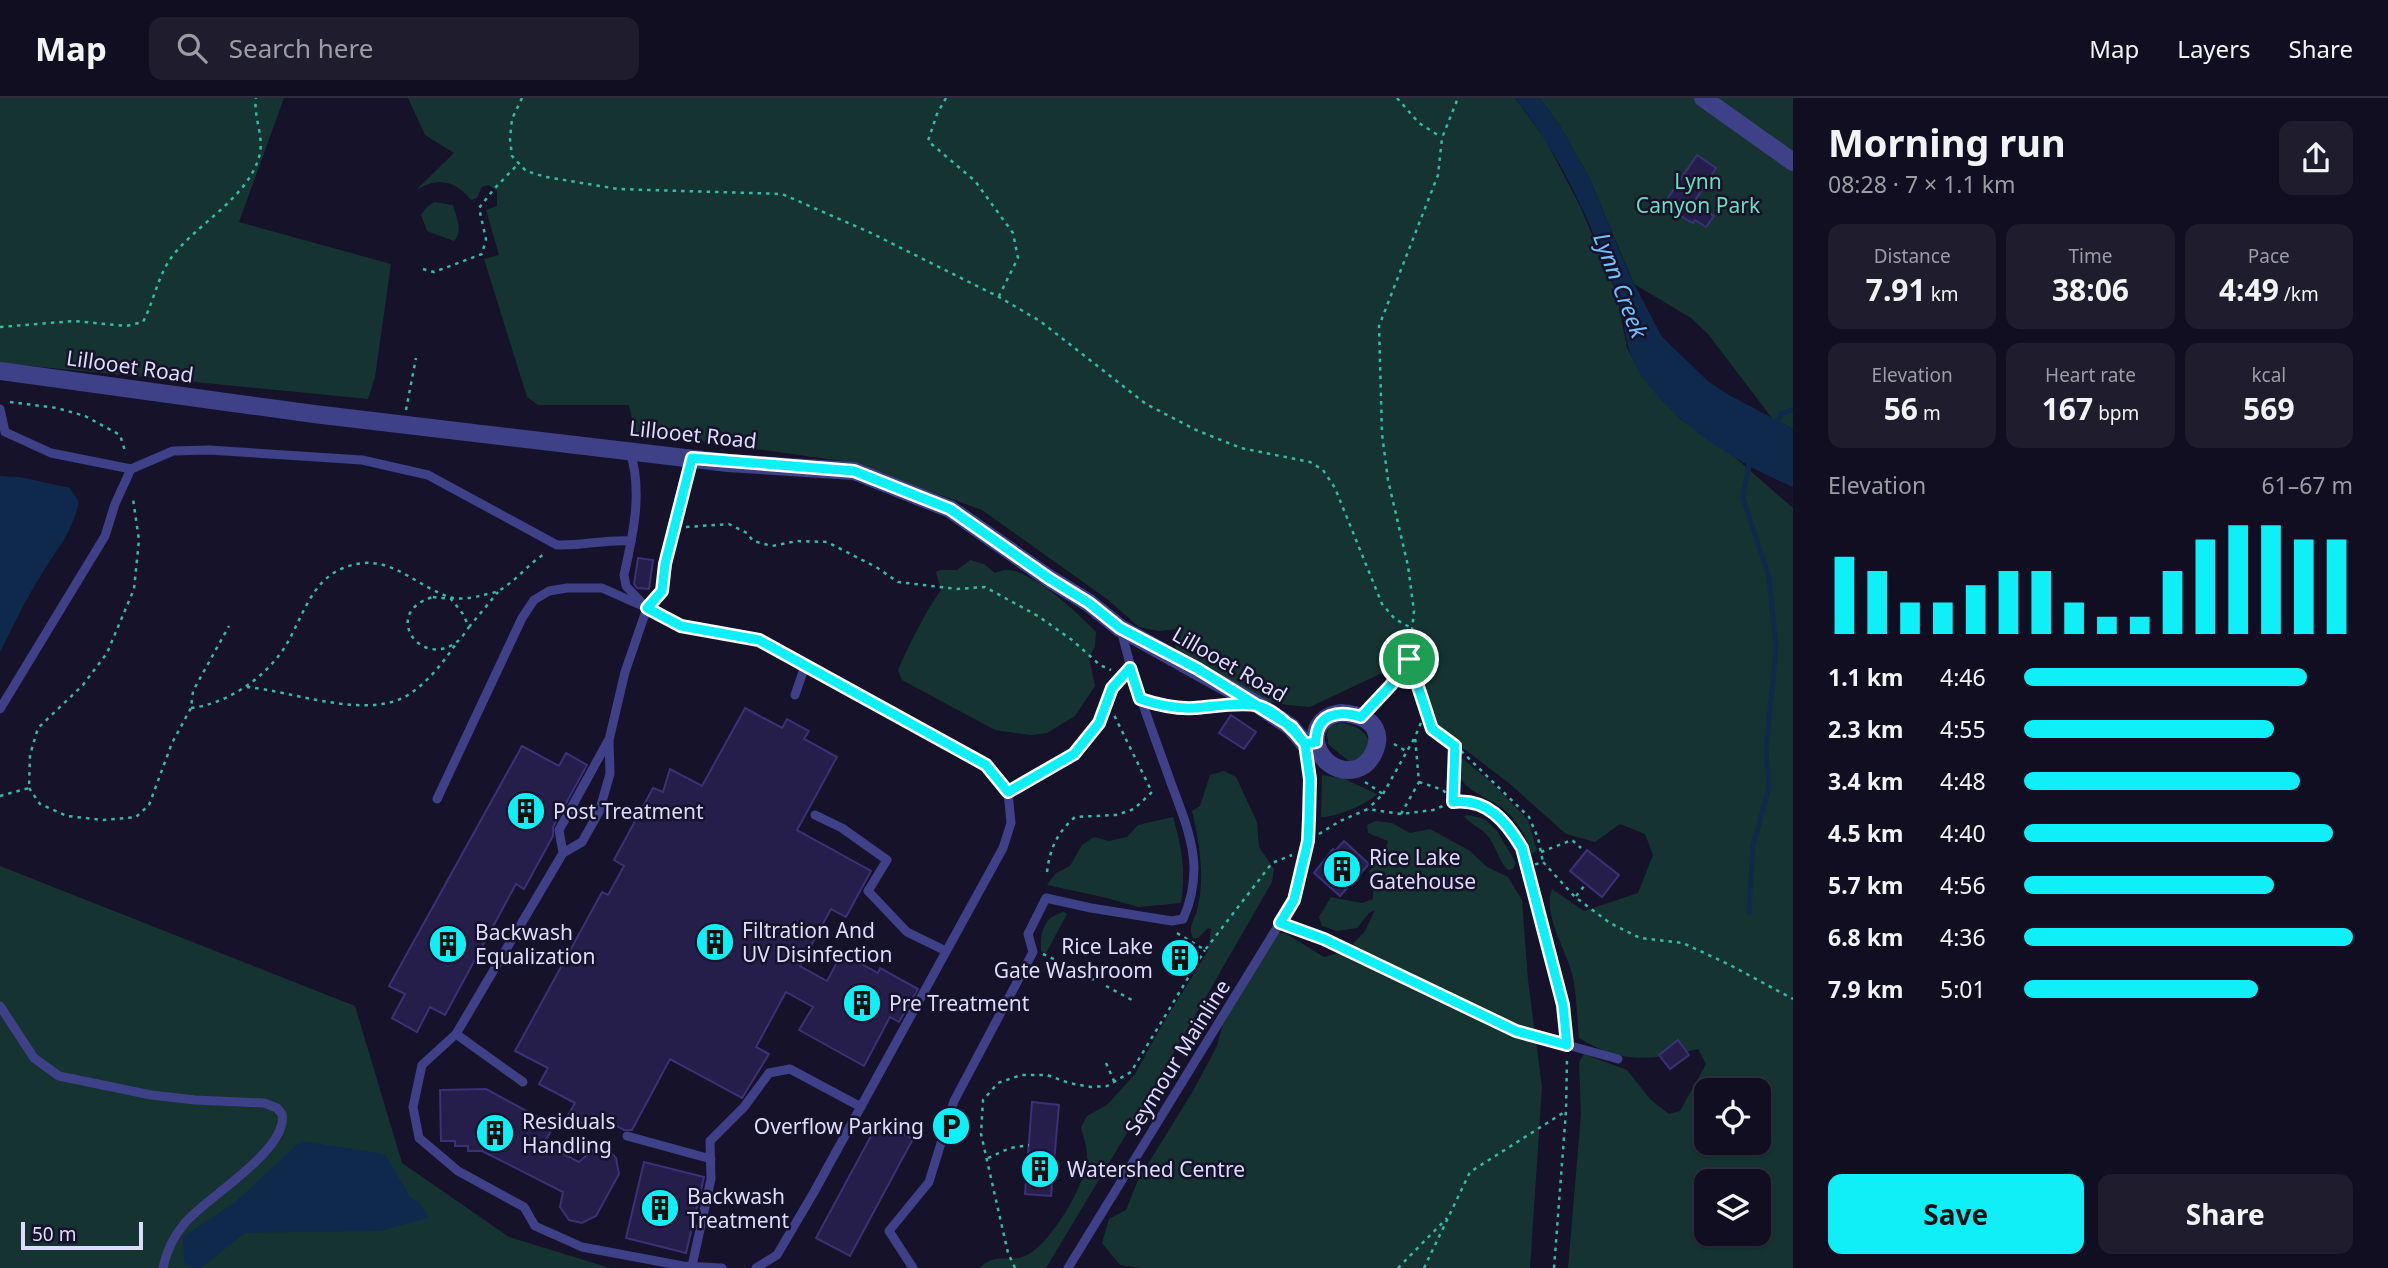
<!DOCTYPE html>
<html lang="en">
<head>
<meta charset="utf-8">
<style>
  :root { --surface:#100e20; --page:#1e1c2d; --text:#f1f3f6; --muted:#9c9ca5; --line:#302e3e; --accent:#0eeff8 }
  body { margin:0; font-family:"Noto Sans",sans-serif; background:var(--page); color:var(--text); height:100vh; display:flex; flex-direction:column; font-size:26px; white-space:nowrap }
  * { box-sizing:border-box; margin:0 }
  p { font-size:23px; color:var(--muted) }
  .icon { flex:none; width:38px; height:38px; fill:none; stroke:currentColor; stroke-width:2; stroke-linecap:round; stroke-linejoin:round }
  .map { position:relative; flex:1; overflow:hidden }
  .sheet { display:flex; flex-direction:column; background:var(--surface); width:595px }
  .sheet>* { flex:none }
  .tools { position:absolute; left:1694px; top:980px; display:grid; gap:14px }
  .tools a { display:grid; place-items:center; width:77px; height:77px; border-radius:14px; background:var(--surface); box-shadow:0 2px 5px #0004,0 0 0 2px var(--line); font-size:35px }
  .scale { position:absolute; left:21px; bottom:18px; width:122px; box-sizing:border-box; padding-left:7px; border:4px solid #dedcfe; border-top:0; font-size:19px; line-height:24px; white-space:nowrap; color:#dedcfe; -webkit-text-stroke:5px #15122a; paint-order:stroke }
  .pin { position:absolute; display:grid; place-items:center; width:60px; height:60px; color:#fff; margin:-30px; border:4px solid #fff; border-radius:50%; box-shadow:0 2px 7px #0007 }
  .round { display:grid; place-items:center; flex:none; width:74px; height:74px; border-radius:14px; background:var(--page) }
  .overview { display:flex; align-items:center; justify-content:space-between; height:119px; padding:0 35px }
  h1 { font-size:38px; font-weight:700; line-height:52px }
  .stats { display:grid; grid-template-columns:repeat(3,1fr); gap:10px; height:119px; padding:7px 35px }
  .stats div { display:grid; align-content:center; border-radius:14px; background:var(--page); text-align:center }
  .stats b { font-size:30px; font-weight:700 }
  .stats small { font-size:19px; font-weight:400 }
  .stats p { font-size:19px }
  .chart { height:196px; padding:14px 35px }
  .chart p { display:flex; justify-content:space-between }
  .chart svg { width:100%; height:126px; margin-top:7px; stroke:var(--accent); stroke-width:6 }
  .primary-button { display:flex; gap:14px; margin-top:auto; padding:14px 35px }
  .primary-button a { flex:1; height:80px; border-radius:14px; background:var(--accent); color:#111; font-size:28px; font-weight:700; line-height:80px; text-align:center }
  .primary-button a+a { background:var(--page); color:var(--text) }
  ul { padding:0 35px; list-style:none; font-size:23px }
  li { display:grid; grid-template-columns:112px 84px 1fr; align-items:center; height:52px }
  li i { height:18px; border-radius:9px; background:var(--accent) }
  header { display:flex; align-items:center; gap:42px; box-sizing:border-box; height:98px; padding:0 35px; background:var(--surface); border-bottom:2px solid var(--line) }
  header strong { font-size:33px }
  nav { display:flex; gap:38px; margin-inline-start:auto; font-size:24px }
  .search { width:490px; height:63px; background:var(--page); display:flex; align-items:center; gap:18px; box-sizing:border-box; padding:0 24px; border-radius:14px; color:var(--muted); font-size:26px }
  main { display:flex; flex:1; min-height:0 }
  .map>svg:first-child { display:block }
  .green { fill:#153431; fill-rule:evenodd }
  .water { fill:#0f294d }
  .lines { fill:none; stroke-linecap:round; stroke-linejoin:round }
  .stream { stroke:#0f294d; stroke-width:5 }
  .building { fill:#251e4b; stroke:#3b3176; stroke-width:2 }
  .path { stroke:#34baaa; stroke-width:2.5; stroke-dasharray:3.5 5; stroke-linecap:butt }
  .service { stroke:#3e4088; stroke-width:9 }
  .minor { stroke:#3e4088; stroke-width:18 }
  .route-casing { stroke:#fff; stroke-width:14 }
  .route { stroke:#0eeff8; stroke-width:9 }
  .labels { text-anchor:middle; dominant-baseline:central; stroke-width:5; stroke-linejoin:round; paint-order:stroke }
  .park-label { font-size:21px; fill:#68deba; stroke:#15122a }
  .street-label { font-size:21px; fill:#dedcfe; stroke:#15122a }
  .poi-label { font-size:21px; fill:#dedcfe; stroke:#15122a; text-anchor:start }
  .water-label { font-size:23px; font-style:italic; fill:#6dc2fb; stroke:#15122a }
</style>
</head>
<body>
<header>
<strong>Map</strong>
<div class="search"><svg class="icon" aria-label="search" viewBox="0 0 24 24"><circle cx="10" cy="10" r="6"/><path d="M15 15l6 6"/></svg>Search here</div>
<nav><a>Map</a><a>Layers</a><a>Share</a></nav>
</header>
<main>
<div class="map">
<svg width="1793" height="1170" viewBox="0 0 1793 1170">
  <rect width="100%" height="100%" fill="#15122a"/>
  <g class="green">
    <path d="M0,0H284L239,124L391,166L375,279L368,301L0,265Z"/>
    <path d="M408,0H1515L1545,41L1580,108L1616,193L1627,250L1641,276L1680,321L1730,355L1793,410V1170H1568L1581,1016L1579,964L1584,956L1627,972L1650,1001L1669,1016L1680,1013L1706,966L1698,951C1651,962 1623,967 1579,940C1577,920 1577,899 1573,880C1568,854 1542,817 1552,791L1584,813L1638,795L1653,757L1645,736L1620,726L1595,744L1566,736L1510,686L1425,621L1420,589L1410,578L1380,576L1310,609L1287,607L1261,602L1177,553L1174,544L1181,539L1177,531L1159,533L1139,529L1107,501L982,412L849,364L635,334L629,307H538L527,299L484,161L499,157L486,112L497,108V93L488,87L482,89L477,100L471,102C456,82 437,79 416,92L454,55L425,37ZM1706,992H1759V1045H1706ZM1706,1083H1759V1136H1706Z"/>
    <path d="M1540,0H1793V331L1772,320L1708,236L1691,220L1634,186L1588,77L1560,28Z"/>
    <path d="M434,104L453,107C456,119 464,133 454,143L427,133L421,117L427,109Z"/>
    <path d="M970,462L984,466L995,475C999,474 1002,472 1006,472C1031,471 1079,516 1096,534L1095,549L1089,559L1095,588L1075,618L1047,635L1031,637L995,632L902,582L898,572C910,545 924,516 941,492L936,474L940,472H957Z"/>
    <path d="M1342,625C1357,628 1365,632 1370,646L1362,661L1350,664L1328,646L1327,635L1329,628Z"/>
    <path d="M1458,657L1492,685L1528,722L1537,752L1532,756C1524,734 1514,716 1493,704C1477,695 1470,693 1458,678Z"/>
    <path d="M1224,673L1236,679L1257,724L1259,749L1274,771L1272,784L1142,1010L1046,1170H980C995,1154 1008,1165 1025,1158C1050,1148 1086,1086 1087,1061C1088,1050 1083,1039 1081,1029L1087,1018L1107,1007L1135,976L1161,929L1208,853L1211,831L1208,830L1198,840H1193C1187,828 1196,820 1198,808C1205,778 1199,742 1192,713L1200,708L1210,677Z"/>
    <path d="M1322,677L1345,681L1377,696C1368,706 1333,720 1321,719Z"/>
    <path d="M1468,717L1485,721L1497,733L1516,765L1513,771L1508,772C1498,762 1496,747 1487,737C1480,729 1472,728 1464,718Z"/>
    <path d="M1173,719C1182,749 1186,775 1181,805L1138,809L1107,800L1047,787L1056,775L1070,768L1082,747L1094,739L1109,743L1127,739L1138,727Z"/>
    <path d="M1376,723L1392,725L1410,735L1430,731L1470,753L1487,769L1508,779L1522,802L1528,882L1542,989L1530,1170H1140L1120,1167L1102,1145L1109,1121L1126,1112L1138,1082L1193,993L1217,948L1231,896L1264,844L1273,836L1285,835L1324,859L1346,853L1365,833L1375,812L1369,815L1357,830L1337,833L1322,828L1319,819L1331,799L1362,805L1373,801V785L1369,773L1384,756L1388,743L1368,735L1367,727Z"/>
    <path d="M0,768L355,908L402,1065L509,1139L610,1170H0Z"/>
    <path d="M1064,814L1067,816L1046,855L1041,853C1040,834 1044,818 1064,814Z"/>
  </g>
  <g class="water">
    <path d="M1515,0H1540L1560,28L1588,77L1630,178L1662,239L1708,283L1727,296L1793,331V389C1737,365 1676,328 1641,277C1622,248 1626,221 1616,192C1591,125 1560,55 1515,0Z"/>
    <path d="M0,378L20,379L70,390L79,404C71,437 58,449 41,477C26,501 13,528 0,554Z"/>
    <path d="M301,1043L385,1056L410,1099L420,1105L429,1120L380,1133L245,1135L201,1170H193L184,1164L183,1139L234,1105Z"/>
  </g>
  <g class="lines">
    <g class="stream">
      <path d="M1776,327L1782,315L1793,312"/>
      <path d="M1749,814L1753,748L1769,689L1766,653L1776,550L1769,479L1743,400L1750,360"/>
    </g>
  </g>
  <g class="building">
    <path d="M1697,57L1716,70L1696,101L1701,104L1698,107L1714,118L1706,129L1695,122L1693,125L1687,122L1664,106Z"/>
    <path d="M638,460L653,462L649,491L637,490L634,486Z"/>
    <path d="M745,610L782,630L787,621L809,633L804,641L837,659L797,732L871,773L846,819L831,811L800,868L827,883L842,855L878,875L880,870L918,891L899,924L890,919L864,968L799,932L813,909L786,894L756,949L769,956L742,1000L670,961L632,1032H624L599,1018L593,1031L568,1017L575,1005L539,986L548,970L515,953L602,794L608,797L624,768L614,762L653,690L663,694L670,671L702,688Z"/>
    <path d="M1231,617L1256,634L1244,651L1219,635Z"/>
    <path d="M522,648L559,668L566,655L587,667L553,729V738L524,791L516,786L445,917L430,909L417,934L392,920L405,896L389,888Z"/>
    <path d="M1344,743L1369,766L1340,798L1314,775L1333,751L1335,753Z"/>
    <path d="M1587,752L1619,777L1602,799L1570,773Z"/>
    <path d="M1180,842L1194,849L1179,877L1165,870Z"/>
    <path d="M1678,942L1689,957L1670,971L1659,957Z"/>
    <path d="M486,991L554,1028L544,1045L555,1052L579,1064L595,1050L608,1052L616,1060L619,1076L596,1118L582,1125L569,1122L560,1109L563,1094L482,1053H468V1048H455V1043H441L440,992Z"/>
    <path d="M1032,1004L1059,1007L1051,1098L1025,1096Z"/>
    <path d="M879,1023L913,1041L850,1158L816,1140Z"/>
    <path d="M644,1064L704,1079L686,1155L626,1140Z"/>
  </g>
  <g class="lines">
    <g class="path">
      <path d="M522,0L512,21L510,41L512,58L526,73L546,79L618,91L782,96L869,134L999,199L1040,223L1146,306L1196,332L1241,350L1310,364L1323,372L1335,390L1382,506L1395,521L1413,531"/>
      <path d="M946,0L937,16L928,43L975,83L1013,135L1018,160L999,198"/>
      <path d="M1397,0L1419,25L1441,39"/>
      <path d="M423,171L434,174L482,156L486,141L479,110L494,91L519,65"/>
      <path d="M0,229L74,223L126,228L143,224C154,203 157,180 171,160C196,126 247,101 259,59C265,40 253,19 256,0"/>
      <path d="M10,304L57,310L85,318L120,337L126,356"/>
      <path d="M406,312L416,260"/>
      <path d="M686,429L729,426L747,435L753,443L772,448L797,443L827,444L876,469L898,484L957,491L985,489L1038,518L1072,542L1100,567L1111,572"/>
      <path d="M433,499L451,501L463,516L469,529C466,533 462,540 458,543C421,573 380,514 433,499Z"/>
      <path d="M469,529L498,494"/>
      <path d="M247,589C292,593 371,624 411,595C431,581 444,563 458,543"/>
      <path d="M1157,606L1192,610L1223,607"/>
      <path d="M1372,607L1391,587L1409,561"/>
      <path d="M191,610C225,606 260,583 280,556C300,530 307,486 341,471C386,451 410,485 449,499C457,502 471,500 480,498C486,496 495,495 500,492C517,482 529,465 546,455"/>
      <path d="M1394,646L1406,653"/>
      <path d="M1455,647L1529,719L1538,740L1543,764"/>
      <path d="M1365,684L1383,696L1368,711"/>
      <path d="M1419,684L1443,692L1452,702"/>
      <path d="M29,690L40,706L67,718L103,722L136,719L149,707L172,645L191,610L193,593L229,528"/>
      <path d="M1383,696L1415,639"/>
      <path d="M0,698L29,690L30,657L38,630L83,587L107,555L134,491L139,442L133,401"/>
      <path d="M1453,704L1455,647L1432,631L1409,561L1414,513L1408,468L1388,382L1382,336L1379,228L1438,77L1442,40L1458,0"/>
      <path d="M1401,716L1419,684L1415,639L1425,615"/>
      <path d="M1319,736L1340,723L1368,711L1401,716L1433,712L1453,704L1466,702L1490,711L1499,719L1522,750L1563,907L1566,934"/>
      <path d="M1541,754L1572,742L1581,750"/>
      <path d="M1527,769L1543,764L1575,799L1610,825L1640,840L1683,845L1732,868L1793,901"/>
      <path d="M1047,774C1050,750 1057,735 1075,719L1116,717L1134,711L1152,694L1114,617"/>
      <path d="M1576,798L1585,787"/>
      <path d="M1177,835L1205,852L1272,765L1292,757"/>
      <path d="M1043,856L1056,862"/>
      <path d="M1068,869L1094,882"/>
      <path d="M1106,888L1132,902"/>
      <path d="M1106,965L1114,983"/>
      <path d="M988,1060L1010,1050L1029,1047"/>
      <path d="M1015,1170L1008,1155L981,1036L983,1002L998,985L1021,977H1047L1069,985L1091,989L1107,988L1131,974L1205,852"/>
      <path d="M1398,1170L1447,1120"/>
      <path d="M1424,1170L1470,1074L1566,1013"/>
      <path d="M1554,1170L1566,1013L1567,961"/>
    </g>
    <g class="service">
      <path d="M0,311L5,334L51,355L131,371"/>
      <path d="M630,354C643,393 633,437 624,477L626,488L643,506"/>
      <path d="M693,360L665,466L662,493L647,510L625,574L609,642L610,676L599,714L582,744L563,755L456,936L422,967L413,1009L419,1040L458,1073L524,1109L535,1128L582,1149L683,1168L722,1170"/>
      <path d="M795,597L805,568"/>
      <path d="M0,611L105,438L115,406L131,371L173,353L209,352L362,362L428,377L557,447C583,448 606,441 631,443"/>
      <path d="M1008,694L1074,656L1099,625L1112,590L1130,570"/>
      <path d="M437,701L522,520L534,502L549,493L567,490H602L647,510L681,528L759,542L986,667L1008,694L1011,725L1003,750L814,1094L777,1157L756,1170"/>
      <path d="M815,717L842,730L887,762L868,793L907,834L946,853"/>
      <path d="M563,755L559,732L608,643"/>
      <path d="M1280,825L1324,841L1516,933L1618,961"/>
      <path d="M0,908L34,960L59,978L151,997L195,1002L264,1005L277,1010L282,1016C289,1052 205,1100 184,1126C174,1138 166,1155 163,1170"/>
      <path d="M456,936L523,984"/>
      <path d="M627,1038L711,1061"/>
      <path d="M692,1168L711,1081L710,1043L744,1009L769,975L790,971L861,1009"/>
      <path d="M913,1170L889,1133L929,1084L954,1003L1033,854L1028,836L1046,800L1091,810L1172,823L1183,821C1191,804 1194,787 1194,769C1193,740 1181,712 1171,685C1153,634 1133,584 1121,531"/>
      <path d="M1068,1170L1294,802L1308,743L1309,681L1305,646"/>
    </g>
    <g class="minor">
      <path d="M1703,0L1793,64"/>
      <path d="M0,273L314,316L728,365L854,373L950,411L1050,481L1089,505L1120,530L1260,608L1291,629L1305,646L1316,644"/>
      <path d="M1342,615C1353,616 1369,619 1375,631C1382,645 1371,667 1356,671C1318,680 1295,621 1342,615Z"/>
    </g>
  </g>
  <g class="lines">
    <g class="route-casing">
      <path id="route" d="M1409,561L1391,587L1361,619C1339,612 1316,615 1316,644L1305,646C1295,633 1276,613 1259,608C1243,603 1211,609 1194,610C1175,611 1158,607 1140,601L1130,570L1112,590L1099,625L1074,656L1008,694L986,667L759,542L681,528L647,510L662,493L665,466L692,360L854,373L950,411L1050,481L1089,505L1120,530L1198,571L1292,629L1305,646L1310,681L1309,721L1308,743L1294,802L1280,825L1324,841L1516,933L1567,947L1563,907L1522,750C1506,723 1487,700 1453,704L1455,648L1432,631L1409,561"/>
    </g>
    <use href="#route" class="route"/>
  </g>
  <defs>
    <g id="building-disc" transform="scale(2.0125)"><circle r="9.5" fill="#0eeff8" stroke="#15122a"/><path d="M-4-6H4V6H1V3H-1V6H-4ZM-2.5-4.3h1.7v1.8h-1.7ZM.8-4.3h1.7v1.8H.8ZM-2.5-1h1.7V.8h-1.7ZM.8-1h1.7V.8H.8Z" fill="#111"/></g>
    <g id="parking-disc" transform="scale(2.0125)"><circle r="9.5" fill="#0eeff8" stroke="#15122a"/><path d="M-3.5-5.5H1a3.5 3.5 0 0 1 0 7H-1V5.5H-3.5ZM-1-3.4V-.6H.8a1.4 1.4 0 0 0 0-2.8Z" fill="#111"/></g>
  </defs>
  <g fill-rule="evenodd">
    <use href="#building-disc" x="526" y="713"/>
    <use href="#building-disc" x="1342" y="771"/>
    <use href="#building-disc" x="715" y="844"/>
    <use href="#building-disc" x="448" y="846"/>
    <use href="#building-disc" x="1180" y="860"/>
    <use href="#building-disc" x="862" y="905"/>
    <use href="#parking-disc" x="951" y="1028"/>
    <use href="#building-disc" x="495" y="1035"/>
    <use href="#building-disc" x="1040" y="1071"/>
    <use href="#building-disc" x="660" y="1110"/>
  </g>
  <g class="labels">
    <g class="park-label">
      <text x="1698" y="83">Lynn<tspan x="1698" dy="24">Canyon Park</tspan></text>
    </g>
    <g class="street-label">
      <text transform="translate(130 268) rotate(8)">Lillooet Road</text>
      <text transform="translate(693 336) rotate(6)">Lillooet Road</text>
      <text transform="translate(1230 566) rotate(30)">Lillooet Road</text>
      <text transform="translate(1177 959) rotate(-58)">Seymour Mainline</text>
    </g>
    <g class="poi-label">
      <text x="553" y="713">Post Treatment</text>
      <text x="1369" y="759">Rice Lake<tspan x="1369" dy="24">Gatehouse</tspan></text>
      <text x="742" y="832">Filtration And<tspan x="742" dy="24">UV Disinfection</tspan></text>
      <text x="475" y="834">Backwash<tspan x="475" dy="24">Equalization</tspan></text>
      <text x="1153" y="848" text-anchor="end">Rice Lake<tspan x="1153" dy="24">Gate Washroom</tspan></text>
      <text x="889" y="905">Pre Treatment</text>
      <text x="522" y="1023">Residuals<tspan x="522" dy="24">Handling</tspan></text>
      <text x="924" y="1028" text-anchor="end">Overflow Parking</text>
      <text x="1067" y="1071">Watershed Centre</text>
      <text x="687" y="1098">Backwash<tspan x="687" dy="24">Treatment</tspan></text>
    </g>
    <g class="water-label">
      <text transform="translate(1621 187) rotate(69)">Lynn Creek</text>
    </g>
  </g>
</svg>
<div class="tools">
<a><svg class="icon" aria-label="locate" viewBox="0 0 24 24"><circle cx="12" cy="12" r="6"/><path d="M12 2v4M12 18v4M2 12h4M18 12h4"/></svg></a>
<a><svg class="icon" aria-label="layers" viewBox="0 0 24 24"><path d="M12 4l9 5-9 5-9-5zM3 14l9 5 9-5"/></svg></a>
</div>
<div class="scale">50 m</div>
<div class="pin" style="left:1409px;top:561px;background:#1e9e55"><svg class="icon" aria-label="arrive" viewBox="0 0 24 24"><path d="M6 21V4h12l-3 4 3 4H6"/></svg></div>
</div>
<section class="sheet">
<div class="overview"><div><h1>Morning run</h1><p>08:28 · 7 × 1.1 km</p></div><a class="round"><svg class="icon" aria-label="share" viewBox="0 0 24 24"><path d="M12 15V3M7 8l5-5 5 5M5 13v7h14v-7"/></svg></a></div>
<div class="stats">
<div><p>Distance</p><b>7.91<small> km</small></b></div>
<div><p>Time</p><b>38:06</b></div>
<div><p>Pace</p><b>4:49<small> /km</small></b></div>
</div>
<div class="stats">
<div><p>Elevation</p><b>56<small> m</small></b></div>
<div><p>Heart rate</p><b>167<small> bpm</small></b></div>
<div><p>kcal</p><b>569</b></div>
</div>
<div class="chart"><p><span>Elevation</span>61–67 m</p>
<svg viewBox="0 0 160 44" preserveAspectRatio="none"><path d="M5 44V17M15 44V22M25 44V33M35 44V33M45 44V27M55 44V22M65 44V22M75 44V33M85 44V38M95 44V38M105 44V22M115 44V11M125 44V6M135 44V6M145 44V11M155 44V11"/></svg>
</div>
<ul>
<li><b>1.1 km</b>4:46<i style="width:86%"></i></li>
<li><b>2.3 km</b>4:55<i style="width:76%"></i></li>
<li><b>3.4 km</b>4:48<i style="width:84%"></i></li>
<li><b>4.5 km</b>4:40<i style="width:94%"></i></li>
<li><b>5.7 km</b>4:56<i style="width:76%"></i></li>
<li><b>6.8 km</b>4:36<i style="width:100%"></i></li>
<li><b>7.9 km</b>5:01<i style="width:71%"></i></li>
</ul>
<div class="primary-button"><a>Save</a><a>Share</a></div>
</section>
</main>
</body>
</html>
